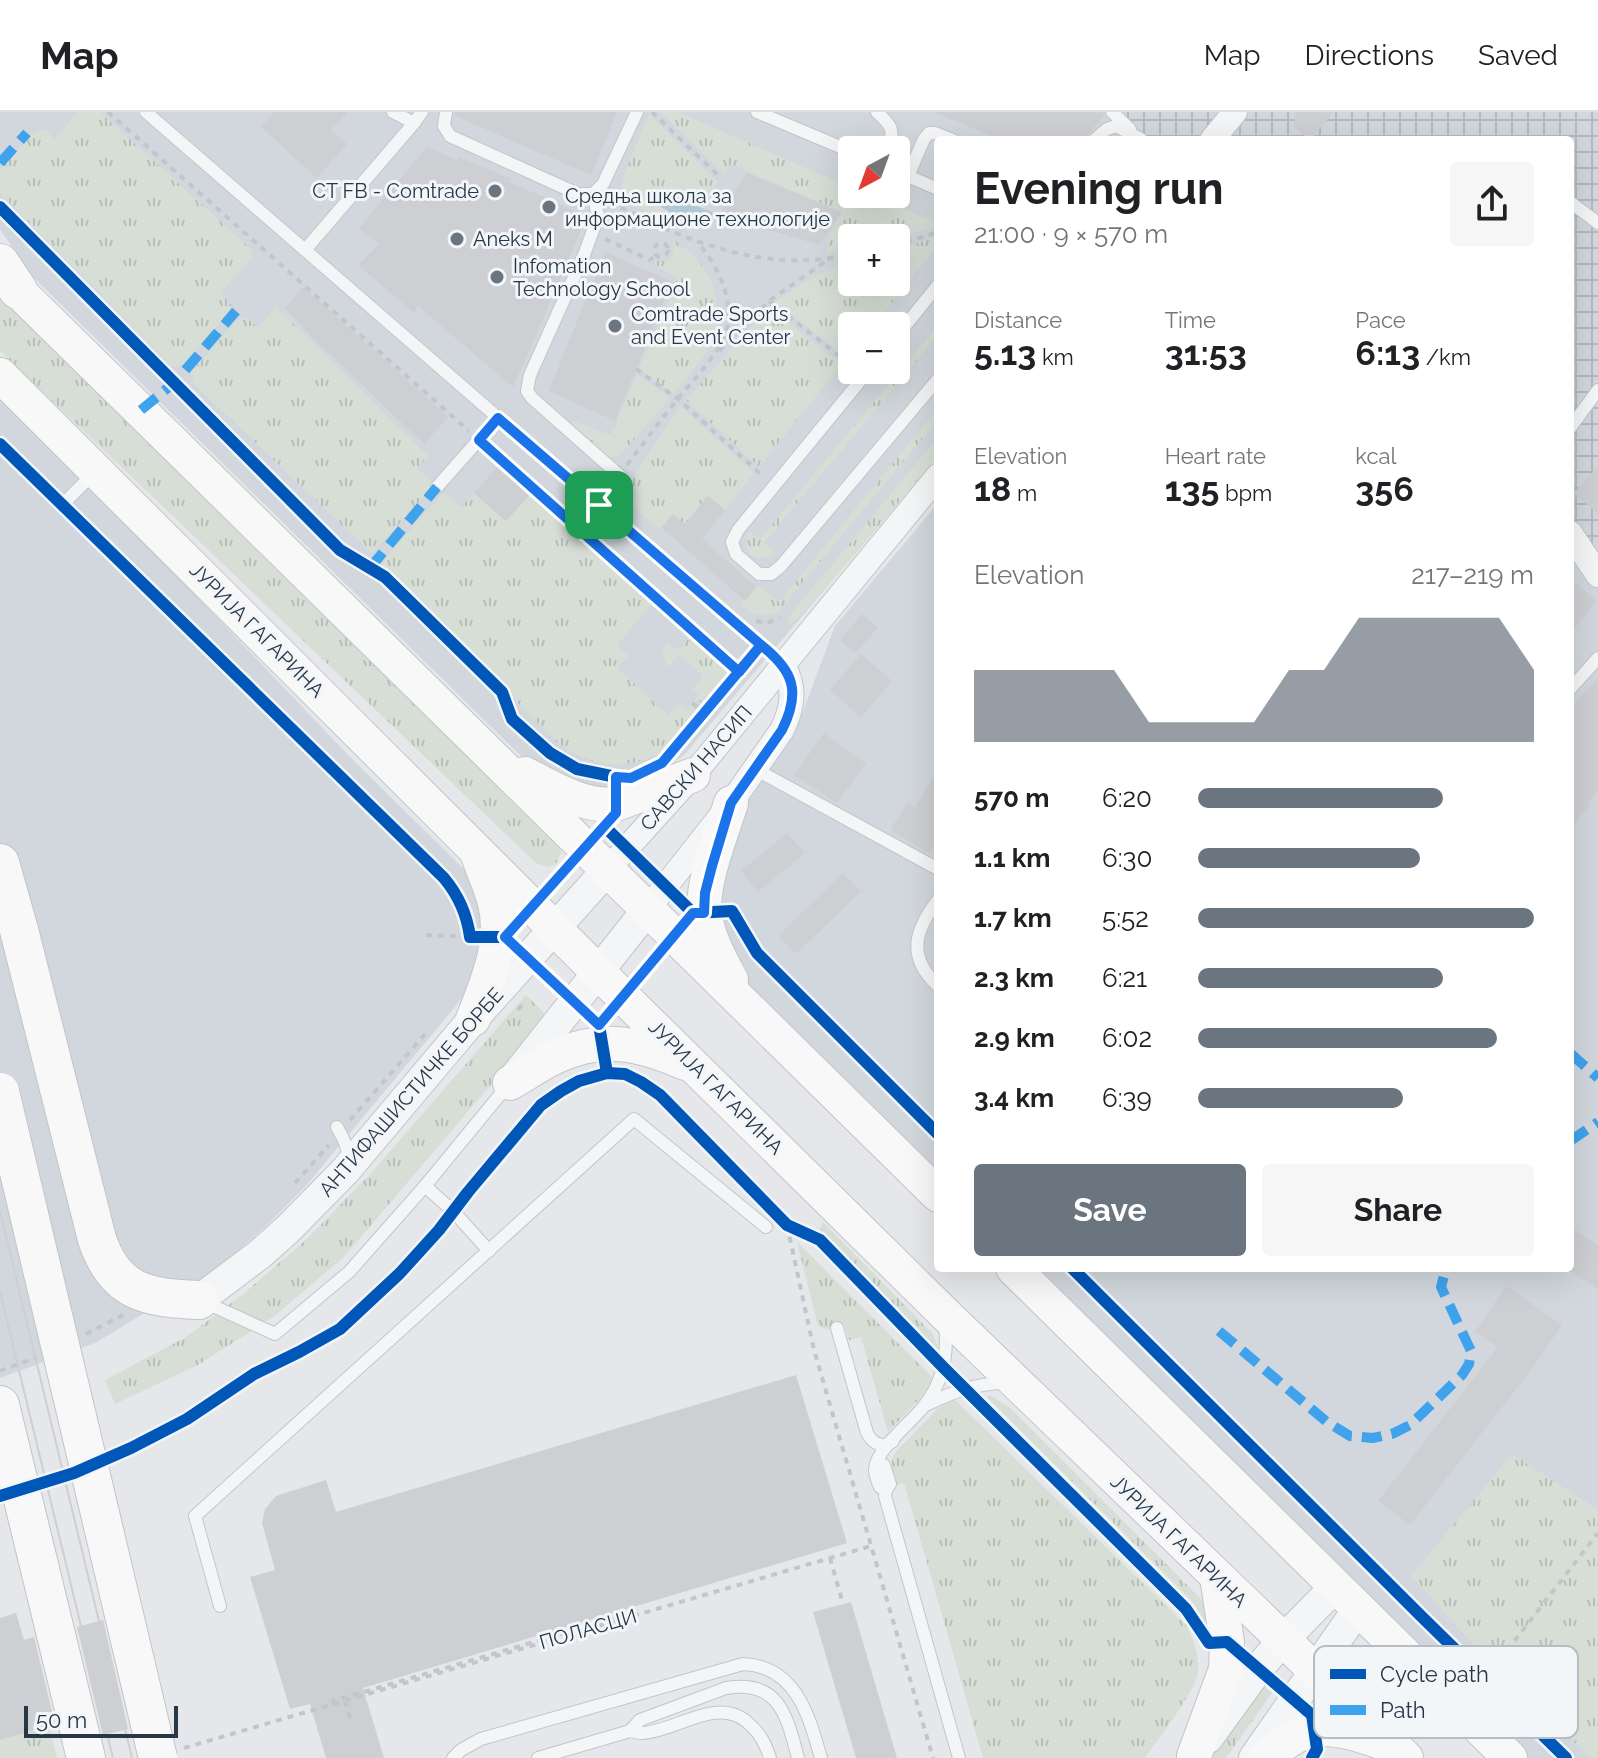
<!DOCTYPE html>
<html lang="en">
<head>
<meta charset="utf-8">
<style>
  :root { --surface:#fff; --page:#f6f6f6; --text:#202124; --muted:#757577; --line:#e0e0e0; --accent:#6a757f }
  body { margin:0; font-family:Raleway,sans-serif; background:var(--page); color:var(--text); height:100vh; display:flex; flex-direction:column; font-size:30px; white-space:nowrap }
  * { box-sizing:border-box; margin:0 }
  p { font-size:26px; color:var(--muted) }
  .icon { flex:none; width:44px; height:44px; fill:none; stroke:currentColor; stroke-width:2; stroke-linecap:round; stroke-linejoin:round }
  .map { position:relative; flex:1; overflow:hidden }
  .side { position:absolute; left:934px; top:24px; width:640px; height:1136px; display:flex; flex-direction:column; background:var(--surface); border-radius:8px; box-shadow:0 8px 32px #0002 }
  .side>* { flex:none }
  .needle { width:52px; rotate:221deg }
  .fabs { position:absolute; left:838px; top:24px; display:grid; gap:16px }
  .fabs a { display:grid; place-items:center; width:72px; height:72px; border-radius:8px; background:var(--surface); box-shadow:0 8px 32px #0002; font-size:40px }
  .scale { position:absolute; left:24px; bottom:20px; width:154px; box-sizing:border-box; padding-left:8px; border:4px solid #283746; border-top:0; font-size:22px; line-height:28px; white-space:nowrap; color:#283746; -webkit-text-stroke:6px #f3f6f9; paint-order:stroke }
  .pin { position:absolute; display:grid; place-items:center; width:68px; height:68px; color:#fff; margin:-34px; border-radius:16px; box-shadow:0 4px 12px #0006 }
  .round { display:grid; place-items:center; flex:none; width:84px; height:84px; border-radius:8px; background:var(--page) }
  .summary { display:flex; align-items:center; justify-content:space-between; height:136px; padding:0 40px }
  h1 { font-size:44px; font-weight:700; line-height:60px }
  .figures { display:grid; grid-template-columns:repeat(3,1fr); gap:12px; height:136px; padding:8px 40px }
  .figures div { display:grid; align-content:center }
  .figures b { font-size:34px; font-weight:700 }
  .figures small { font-size:22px; font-weight:400 }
  .figures p { font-size:22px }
  .chart { height:224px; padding:16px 40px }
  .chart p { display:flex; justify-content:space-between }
  .chart svg { width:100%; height:144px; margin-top:8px; fill:var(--accent); opacity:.7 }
  .primary-button { display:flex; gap:16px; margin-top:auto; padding:16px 40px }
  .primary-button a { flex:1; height:92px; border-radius:8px; background:var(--accent); color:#fff; font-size:32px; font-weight:700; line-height:92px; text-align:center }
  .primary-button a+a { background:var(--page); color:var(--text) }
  ul { padding:0 40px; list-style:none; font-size:26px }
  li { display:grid; grid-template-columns:128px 96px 1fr; align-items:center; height:60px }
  li i { height:20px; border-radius:10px; background:var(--accent) }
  header { display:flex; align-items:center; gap:48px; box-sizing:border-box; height:112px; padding:0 40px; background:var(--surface); border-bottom:2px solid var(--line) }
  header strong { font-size:38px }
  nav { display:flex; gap:44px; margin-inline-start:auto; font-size:28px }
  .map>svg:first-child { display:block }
  .built { fill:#d2d7dd; fill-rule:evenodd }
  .industrial { fill:url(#industrial-grid) }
  .grass { fill:url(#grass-tufts) }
  .water { fill:#b1c8d7 }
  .building { fill:#cdcfd2 }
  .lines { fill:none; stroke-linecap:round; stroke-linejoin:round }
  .service-casing { stroke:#c3c5c8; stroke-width:14 }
  .minor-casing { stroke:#c3c5c8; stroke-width:26 }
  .tertiary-casing { stroke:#c3c5c8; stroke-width:32 }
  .secondary-casing { stroke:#c3c5c8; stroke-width:36 }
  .primary-casing { stroke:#c1c4c8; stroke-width:40 }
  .path { stroke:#c2c6ca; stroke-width:4; stroke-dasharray:6 6; stroke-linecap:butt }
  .service { stroke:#f4f5f7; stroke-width:12 }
  .minor { stroke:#f4f5f7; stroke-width:24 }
  .tertiary { stroke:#f4f5f7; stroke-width:30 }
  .secondary { stroke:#f8f8f8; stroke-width:34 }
  .primary { stroke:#f8f8f8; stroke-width:38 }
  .tram { stroke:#cdcfd1; stroke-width:2 }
  .primary-bridge-casing { stroke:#c1c4c8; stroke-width:40; stroke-linecap:butt }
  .primary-bridge { stroke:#f8f8f8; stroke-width:38 }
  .quiet { stroke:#3ea3ec; stroke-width:10; stroke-dasharray:20 10; stroke-linecap:butt }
  .cycleway-casing { stroke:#f3f6f9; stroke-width:17 }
  .cycleway { stroke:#0057b8; stroke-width:12 }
  .route-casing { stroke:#fff; stroke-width:16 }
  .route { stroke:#1a73e8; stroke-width:10 }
  .poi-dot { fill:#6a757f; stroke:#f3f6f9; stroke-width:3 }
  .labels { text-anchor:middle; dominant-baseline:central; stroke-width:6; stroke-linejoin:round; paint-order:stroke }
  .poi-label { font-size:20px; fill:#283746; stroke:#f3f6f9; text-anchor:start }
  .street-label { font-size:20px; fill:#283746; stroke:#f3f6f9 }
  .key { fill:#f3f6f9; stroke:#b6bdc3; stroke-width:2 }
  .key-label { font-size:22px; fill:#283746 }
</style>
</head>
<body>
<header>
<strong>Map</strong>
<nav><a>Map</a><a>Directions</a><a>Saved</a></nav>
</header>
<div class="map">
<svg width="1598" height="1646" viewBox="0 0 1598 1646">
  <defs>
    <pattern id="industrial-grid" width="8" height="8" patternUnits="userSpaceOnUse" patternTransform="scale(2)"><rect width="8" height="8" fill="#d2d7dd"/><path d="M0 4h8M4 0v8" fill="none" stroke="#b4b9bf"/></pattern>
    <pattern id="grass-tufts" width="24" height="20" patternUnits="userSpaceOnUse" patternTransform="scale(2)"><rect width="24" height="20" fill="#d6ded5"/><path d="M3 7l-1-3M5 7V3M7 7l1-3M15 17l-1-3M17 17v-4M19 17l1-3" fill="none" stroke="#b8bfb8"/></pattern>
  </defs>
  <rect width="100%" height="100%" fill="#e5e7ea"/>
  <g class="built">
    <path d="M0,0H1116L1144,28H938V344L685,642L656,664L629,678H580L527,650L30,162L0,117ZM852,38H896V82H852ZM852,126H896V170H852ZM852,214H896V258H852Z"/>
    <path d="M0,278L351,646L473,766L487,807L478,864L454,896L305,1075L262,1118L214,1159L95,1231L0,1266Z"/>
    <path d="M938,391V1075L760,902L718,831L717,754L737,695L804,597L835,514Z"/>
    <path d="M1570,434L1598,475V1646H1524L1021,1156H1570Z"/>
  </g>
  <path class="industrial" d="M1116,0H1598V454L1570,416V28H1259L1253,26L1248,28H1144Z"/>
  <g class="grass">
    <path d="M78,0H100L253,139L252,146L220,181L232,193L228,202L184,253L173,255L168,251L0,81V58L32,22L44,17L55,27Z"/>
    <path d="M660,0H678L852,76V82H867L938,111V114L907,122L904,120H896L888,126H852V137L830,141L827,140L829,124L843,100L730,52L724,62Z"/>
    <path d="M649,2L718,70L704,97L673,85L658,93L682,108L696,110L691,120L632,93C624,84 620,77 623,65Z"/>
    <path d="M938,123V133L873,214H852V240L847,245L774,190C799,173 823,158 852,150V170H896V143L905,142L911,134Z"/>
    <path d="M674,128C681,133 688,138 694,144C718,168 724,207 708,237C699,253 685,268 673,282L639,257L678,166L653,152L655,148C667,152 677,144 672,132Z"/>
    <path d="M0,181L560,735L561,741L556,752L549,755L537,752L0,239Z"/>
    <path d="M276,195L428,344L417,357L435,372L373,441L370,440L194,272L191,260L236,209L245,205L258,215Z"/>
    <path d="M768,195L842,252L759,355L686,288Z"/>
    <path d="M938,213V223L764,431L776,441C756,452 739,442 749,419L760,427Z"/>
    <path d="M637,262L670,286L624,339L616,344L608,345L571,313L575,309L615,325V323L611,322Z"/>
    <path d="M680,294L754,361L725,398L708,384L685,412L673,402L659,417L620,383L624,378L632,385L637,379L629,372Z"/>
    <path d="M938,296V308L777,501C763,506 752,502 740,493L756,475L760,474L779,490Z"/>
    <path d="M938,325V343L835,466L795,509L788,512L787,507L790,503Z"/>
    <path d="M444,380L461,395L474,381L506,409L532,380L655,488L617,533L628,544L617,556L668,603L680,591L687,598L691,593C692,595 694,596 694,598C697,608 674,633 666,638C654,645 638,651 624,652C599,655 579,645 559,632L385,459L382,455L384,447Z"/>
    <path d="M693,522L733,557L707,590L694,589L699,583L693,577L703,564L679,543L669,555C660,547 662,539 667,530L678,538Z"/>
    <path d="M526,883L546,903L529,928L343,1146L273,1205L198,1253L115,1292L105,1268L186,1225L242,1183L307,1127L372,1060Z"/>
    <path d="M823,1110L932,1221L937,1232L939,1243L818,1121Z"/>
    <path d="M797,1130L933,1266L930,1276L888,1320L861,1225L849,1228L844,1212L829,1218L818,1214Z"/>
    <path d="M990,1283L1009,1295L1210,1496V1524L1196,1494L1188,1485L987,1285Z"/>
    <path d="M953,1286L1187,1514C1194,1530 1201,1546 1197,1564C1193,1583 1157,1628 1145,1646H983L904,1371L896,1373C893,1362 889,1353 894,1342L938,1296Z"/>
    <path d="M1512,1342L1598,1398V1646H1591L1484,1544L1411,1464Z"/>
    <path d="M1262,1573L1272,1581L1226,1646H1210Z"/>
    <path d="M49,1614L57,1646H0V1628Z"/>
  </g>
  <path class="water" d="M673,85L712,100V113L683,108L658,93Z"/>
  <g class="building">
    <path d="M274,0H348L331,18L347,32L317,66L261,15Z"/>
    <path d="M455,0H617L591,63L455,4Z"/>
    <path d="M934,0H1103L1104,4L1088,22L1084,28H1001Z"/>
    <path d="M1295,0H1334L1310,28L1294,15Z"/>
    <path d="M427,35L457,48L459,45L511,67L510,70L587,105L513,275L418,194L414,201L358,153L379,132L359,116Z"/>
    <path d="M747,61L841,100L819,133L742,110L721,97Z"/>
    <path d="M605,140L672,170L615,309L549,279Z"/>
    <path d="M303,175L448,305L424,332L313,226L285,196Z"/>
    <path d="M501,351L532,380L506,409L474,381Z"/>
    <path d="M1598,354V402L1574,381Z"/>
    <path d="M708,384L725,398L702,427L756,475L745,489L662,416L673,402L685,412Z"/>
    <path d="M1570,466L1597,489L1570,522Z"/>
    <path d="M862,502L878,516L855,541L840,528Z"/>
    <path d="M861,542L892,569L861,605L830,578Z"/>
    <path d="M1598,565V679L1588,690L1591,693L1570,716V597Z"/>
    <path d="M824,621L866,652L837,691L794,663Z"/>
    <path d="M938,657V729L930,742L890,718L907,691L915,695Z"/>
    <path d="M787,721L805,741L758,780L741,759Z"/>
    <path d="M843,761L861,779L796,842L778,824Z"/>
    <path d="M1570,1115L1598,1133V1177L1570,1159Z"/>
    <path d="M1506,1174L1562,1213L1531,1258L1410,1413L1378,1389L1498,1235L1475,1220Z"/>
    <path d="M796,1263L847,1431L363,1576L384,1646H326L310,1592L290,1597L250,1465L275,1458L262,1411L265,1397L276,1384L326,1368L336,1400Z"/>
    <path d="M851,1490L897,1646H856L813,1500Z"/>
    <path d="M16,1501L24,1528L34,1525L55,1612L0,1628V1506Z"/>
    <path d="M103,1508L128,1617L103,1623L77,1515Z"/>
  </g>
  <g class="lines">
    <g class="service-casing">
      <g id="service">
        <path d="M146,0L783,553"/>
        <path d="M393,0L414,11L422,0"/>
        <path d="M446,0L444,14L450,24L578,82H593L603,72L637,0"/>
        <path d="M757,0L852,40"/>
        <path d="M877,0C892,14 895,18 888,38"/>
        <path d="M1112,0L1130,17"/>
        <path d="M1094,28L1107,17L1116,14L1141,27"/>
        <path d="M896,59L938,77"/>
        <path d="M908,64L924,27L929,21H935L953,28"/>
        <path d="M593,82L598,104L592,121L584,143L530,263L527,279L532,286L619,363L599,393"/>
        <path d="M1570,90L1598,111"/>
        <path d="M305,138L414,11"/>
        <path d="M896,225L938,173"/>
        <path d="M869,258L738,418L732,430L736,442L759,462H771L781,454L938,267"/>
        <path d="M1570,316L1598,278"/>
        <path d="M437,375L498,306"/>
        <path d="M62,393L94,361"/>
        <path d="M1570,577L1598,546"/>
        <path d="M755,657L938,757"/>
        <path d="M938,788C914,819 907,845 938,874"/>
        <path d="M337,1015C343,1025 349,1037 349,1049"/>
        <path d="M425,1074L454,1100L489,1139"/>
        <path d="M202,1189L275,1222L349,1160L425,1074L508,973"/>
        <path d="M837,1216L867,1321C873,1332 883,1337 893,1329"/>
        <path d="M926,1293C952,1280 977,1271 1007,1271"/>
        <path d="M878,1350L884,1353L890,1372L886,1378L885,1384L959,1646"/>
        <path d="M886,1378L880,1375C878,1370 874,1362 875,1357C876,1337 912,1310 924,1294C943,1271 948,1241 945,1212"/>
        <path d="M220,1494L195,1404L634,1007L766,1115"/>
        <path d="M630,1619L640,1608L726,1576C780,1567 787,1605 798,1646"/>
        <path d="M453,1646L461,1638L481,1627L743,1552C796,1554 809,1604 821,1646"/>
        <path d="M538,1646L630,1619C635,1620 639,1621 643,1621C676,1619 716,1585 746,1609C759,1620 765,1630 770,1646"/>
      </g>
    </g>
    <g class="minor-casing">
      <g id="minor">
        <path d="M1212,28L1235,0"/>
        <path d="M1570,421L1598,463"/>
        <path d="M608,757L693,663L938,364"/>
        <path d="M647,798L731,691L782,618C793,595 796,576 783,553"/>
      </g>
    </g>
    <g class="tertiary-casing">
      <g id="tertiary">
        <path d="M514,966L647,798"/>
        <path d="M199,1188L260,1142L289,1116L345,1059L473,907L608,757"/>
        <path d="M1208,1626L1258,1557L1283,1528L1335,1475"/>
        <path d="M1254,1646L1358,1497"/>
      </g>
    </g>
    <g class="secondary-casing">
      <g id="secondary">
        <path d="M0,161C313,468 625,775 938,1083"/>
        <path d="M0,263L598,860L944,1201L1406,1646"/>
        <path d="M525,662C552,676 584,696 616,692L693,663"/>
        <path d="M731,868C720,847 708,826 705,803C700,773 722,720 731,691"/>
        <path d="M473,907C487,871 505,830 495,791C491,775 483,759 478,743"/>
        <path d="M510,971C526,962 542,950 559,943C604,923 641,932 685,951"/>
        <path d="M1013,1156L1510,1646"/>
        <path d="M1194,1644L1226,1557L1227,1530L1217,1465"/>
        <path d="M1265,1646C1277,1637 1289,1626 1303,1621C1330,1611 1361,1623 1386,1632"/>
      </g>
    </g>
    <g class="primary-casing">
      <g id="primary">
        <path d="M0,151L18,178"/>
        <path d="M0,751L19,818L97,1127C115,1181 147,1186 199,1188"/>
        <path d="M0,1293L86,1646"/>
      </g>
    </g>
    <g class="path">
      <path d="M108,0L469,319"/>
      <path d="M652,0L721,66"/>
      <path d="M610,90C686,129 765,163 852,142"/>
      <path d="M895,126L902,125L906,130L905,136L896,138"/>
      <path d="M605,127L650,148L656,143"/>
      <path d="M906,130L938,120"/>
      <circle cx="661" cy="138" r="7"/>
      <path d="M769,189L852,254"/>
      <path d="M719,239L769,189L829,147"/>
      <path d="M636,257L678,287L764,365"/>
      <path d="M490,338L739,560"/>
      <path d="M627,353C643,332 659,310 676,289C692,269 713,249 724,225C738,195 718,152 697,130"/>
      <path d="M756,509L767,511L780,506"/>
      <path d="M692,591L704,600"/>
      <path d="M670,641L752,544"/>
      <path d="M426,823L470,825"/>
      <path d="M518,898L524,890"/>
      <path d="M350,1008L426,921"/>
      <path d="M295,1071L329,1033"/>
      <path d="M787,1113L814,1238L933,1646"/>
      <path d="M86,1222L125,1202"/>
      <path d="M0,1259L35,1246"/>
      <path d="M830,1446L843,1492"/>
      <path d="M1485,1567L1598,1421"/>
      <path d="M345,1589L351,1609"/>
      <path d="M334,1592L333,1589L612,1507L613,1510"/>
      <path d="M184,1636L871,1434"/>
    </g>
    <use href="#service" class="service"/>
    <use href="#minor" class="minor"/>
    <use href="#tertiary" class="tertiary"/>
    <use href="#secondary" class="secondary"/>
    <use href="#primary" class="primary"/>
    <g class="tram">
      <path d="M0,1099L132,1646"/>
      <path d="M0,1180L113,1646"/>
    </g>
    <g class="primary-bridge-casing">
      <path id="primary-bridge" d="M0,980L158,1646"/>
    </g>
    <use href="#primary-bridge" class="primary-bridge"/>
    <g class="quiet">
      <path d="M0,51L27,21"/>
      <path d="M141,298L175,270L236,199"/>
      <path d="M370,456L437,375"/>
      <path d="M1570,941L1598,966"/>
      <path d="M1570,1029L1598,1010"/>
      <path d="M1219,1219L1327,1310L1350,1324L1373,1326L1392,1322L1410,1313L1462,1263L1469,1252L1471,1239L1441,1175L1446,1156"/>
    </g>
    <g class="cycleway-casing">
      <g id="cycleway">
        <path d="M0,95L340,438L385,465L502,580L512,607L550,641L577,657L616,665V701L505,825"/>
        <path d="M0,332L444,766C459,784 467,802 470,825H505L599,913L607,961"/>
        <path d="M604,714L693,801L732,799L757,841L938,1022"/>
        <path d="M599,913L693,801"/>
        <path d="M1072,1156L1421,1504L1566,1646"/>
        <path d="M0,1384L74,1361L131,1336L187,1307L254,1262L299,1240L340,1217L400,1161L439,1118L468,1080L541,993L561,979L579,969L607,961L625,962L641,970L660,983L787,1113L820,1128L943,1255L1186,1497L1209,1531L1227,1530L1312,1603L1317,1637L1312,1646"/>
      </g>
    </g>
    <use href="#cycleway" class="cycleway"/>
  </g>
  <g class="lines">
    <g class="route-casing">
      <path id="route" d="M599,393L761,533L662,651L631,666L616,665V701L505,825L599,913L693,801H704L705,781L712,754L731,691L782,618C801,580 794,559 761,533L739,560L479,328L498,306L599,393"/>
    </g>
    <use href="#route" class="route"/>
  </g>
  <g class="poi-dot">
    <circle cx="495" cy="79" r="8"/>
    <circle cx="549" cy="95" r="8"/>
    <circle cx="457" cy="127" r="8"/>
    <circle cx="497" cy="165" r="8"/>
    <circle cx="615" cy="214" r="8"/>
  </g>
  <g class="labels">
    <g class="poi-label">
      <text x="479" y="79" text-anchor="end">CT FB - Comtrade</text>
      <text x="565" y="84">Средња школа за<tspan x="565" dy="23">информационе технологије</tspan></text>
      <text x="473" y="127">Aneks M</text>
      <text x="513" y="154">Infomation<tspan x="513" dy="23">Technology School</tspan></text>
      <text x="631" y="202">Comtrade Sports<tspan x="631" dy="23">and Event Center</tspan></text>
    </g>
    <g class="street-label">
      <text transform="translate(257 518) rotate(45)">ЈУРИЈА ГАГАРИНА</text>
      <text transform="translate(696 656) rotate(-49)">САВСКИ НАСИП</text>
      <text transform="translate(716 975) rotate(45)">ЈУРИЈА ГАГАРИНА</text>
      <text transform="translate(411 980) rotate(-49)">АНТИФАШИСТИЧКЕ БОРБЕ</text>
      <text transform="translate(1179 1429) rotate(44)">ЈУРИЈА ГАГАРИНА</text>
      <text transform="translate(588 1517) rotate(-16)">ПОЛАСЦИ</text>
    </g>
  </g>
  <rect x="1314" y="1534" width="264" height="92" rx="12" class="key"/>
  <rect x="1330" y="1557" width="36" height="10" fill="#0057b8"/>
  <rect x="1330" y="1593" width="36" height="10" fill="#3ea3ec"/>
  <g class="key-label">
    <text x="1380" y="1570">Cycle path</text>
    <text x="1380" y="1606">Path</text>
  </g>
</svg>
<div class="fabs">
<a><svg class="needle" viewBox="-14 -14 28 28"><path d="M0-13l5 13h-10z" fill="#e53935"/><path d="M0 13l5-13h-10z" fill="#757577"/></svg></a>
<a>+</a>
<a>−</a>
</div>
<div class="scale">50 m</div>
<div class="pin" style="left:599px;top:393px;background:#1e9e55"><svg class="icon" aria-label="arrive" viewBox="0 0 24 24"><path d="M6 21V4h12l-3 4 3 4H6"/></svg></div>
<section class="side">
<div class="summary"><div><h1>Evening run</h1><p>21:00 · 9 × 570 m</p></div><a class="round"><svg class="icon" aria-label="share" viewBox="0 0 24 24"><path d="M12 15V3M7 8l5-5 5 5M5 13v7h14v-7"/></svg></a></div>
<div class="figures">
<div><p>Distance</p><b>5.13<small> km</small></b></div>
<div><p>Time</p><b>31:53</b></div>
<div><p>Pace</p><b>6:13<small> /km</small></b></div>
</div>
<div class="figures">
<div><p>Elevation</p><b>18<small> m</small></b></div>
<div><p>Heart rate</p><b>135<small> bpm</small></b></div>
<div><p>kcal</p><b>356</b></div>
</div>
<div class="chart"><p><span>Elevation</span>217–219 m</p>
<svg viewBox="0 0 160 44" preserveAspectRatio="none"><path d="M0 44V22L10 22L20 22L30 22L40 22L50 38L60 38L70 38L80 38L90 22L100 22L110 6L120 6L130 6L140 6L150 6L160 22V44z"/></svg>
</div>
<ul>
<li><b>570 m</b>6:20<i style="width:73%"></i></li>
<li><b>1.1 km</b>6:30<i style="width:66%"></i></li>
<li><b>1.7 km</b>5:52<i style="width:100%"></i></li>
<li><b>2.3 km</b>6:21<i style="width:73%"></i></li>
<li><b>2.9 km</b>6:02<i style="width:89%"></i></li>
<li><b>3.4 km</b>6:39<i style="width:61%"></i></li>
</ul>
<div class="primary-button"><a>Save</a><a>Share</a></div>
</section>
</div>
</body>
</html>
